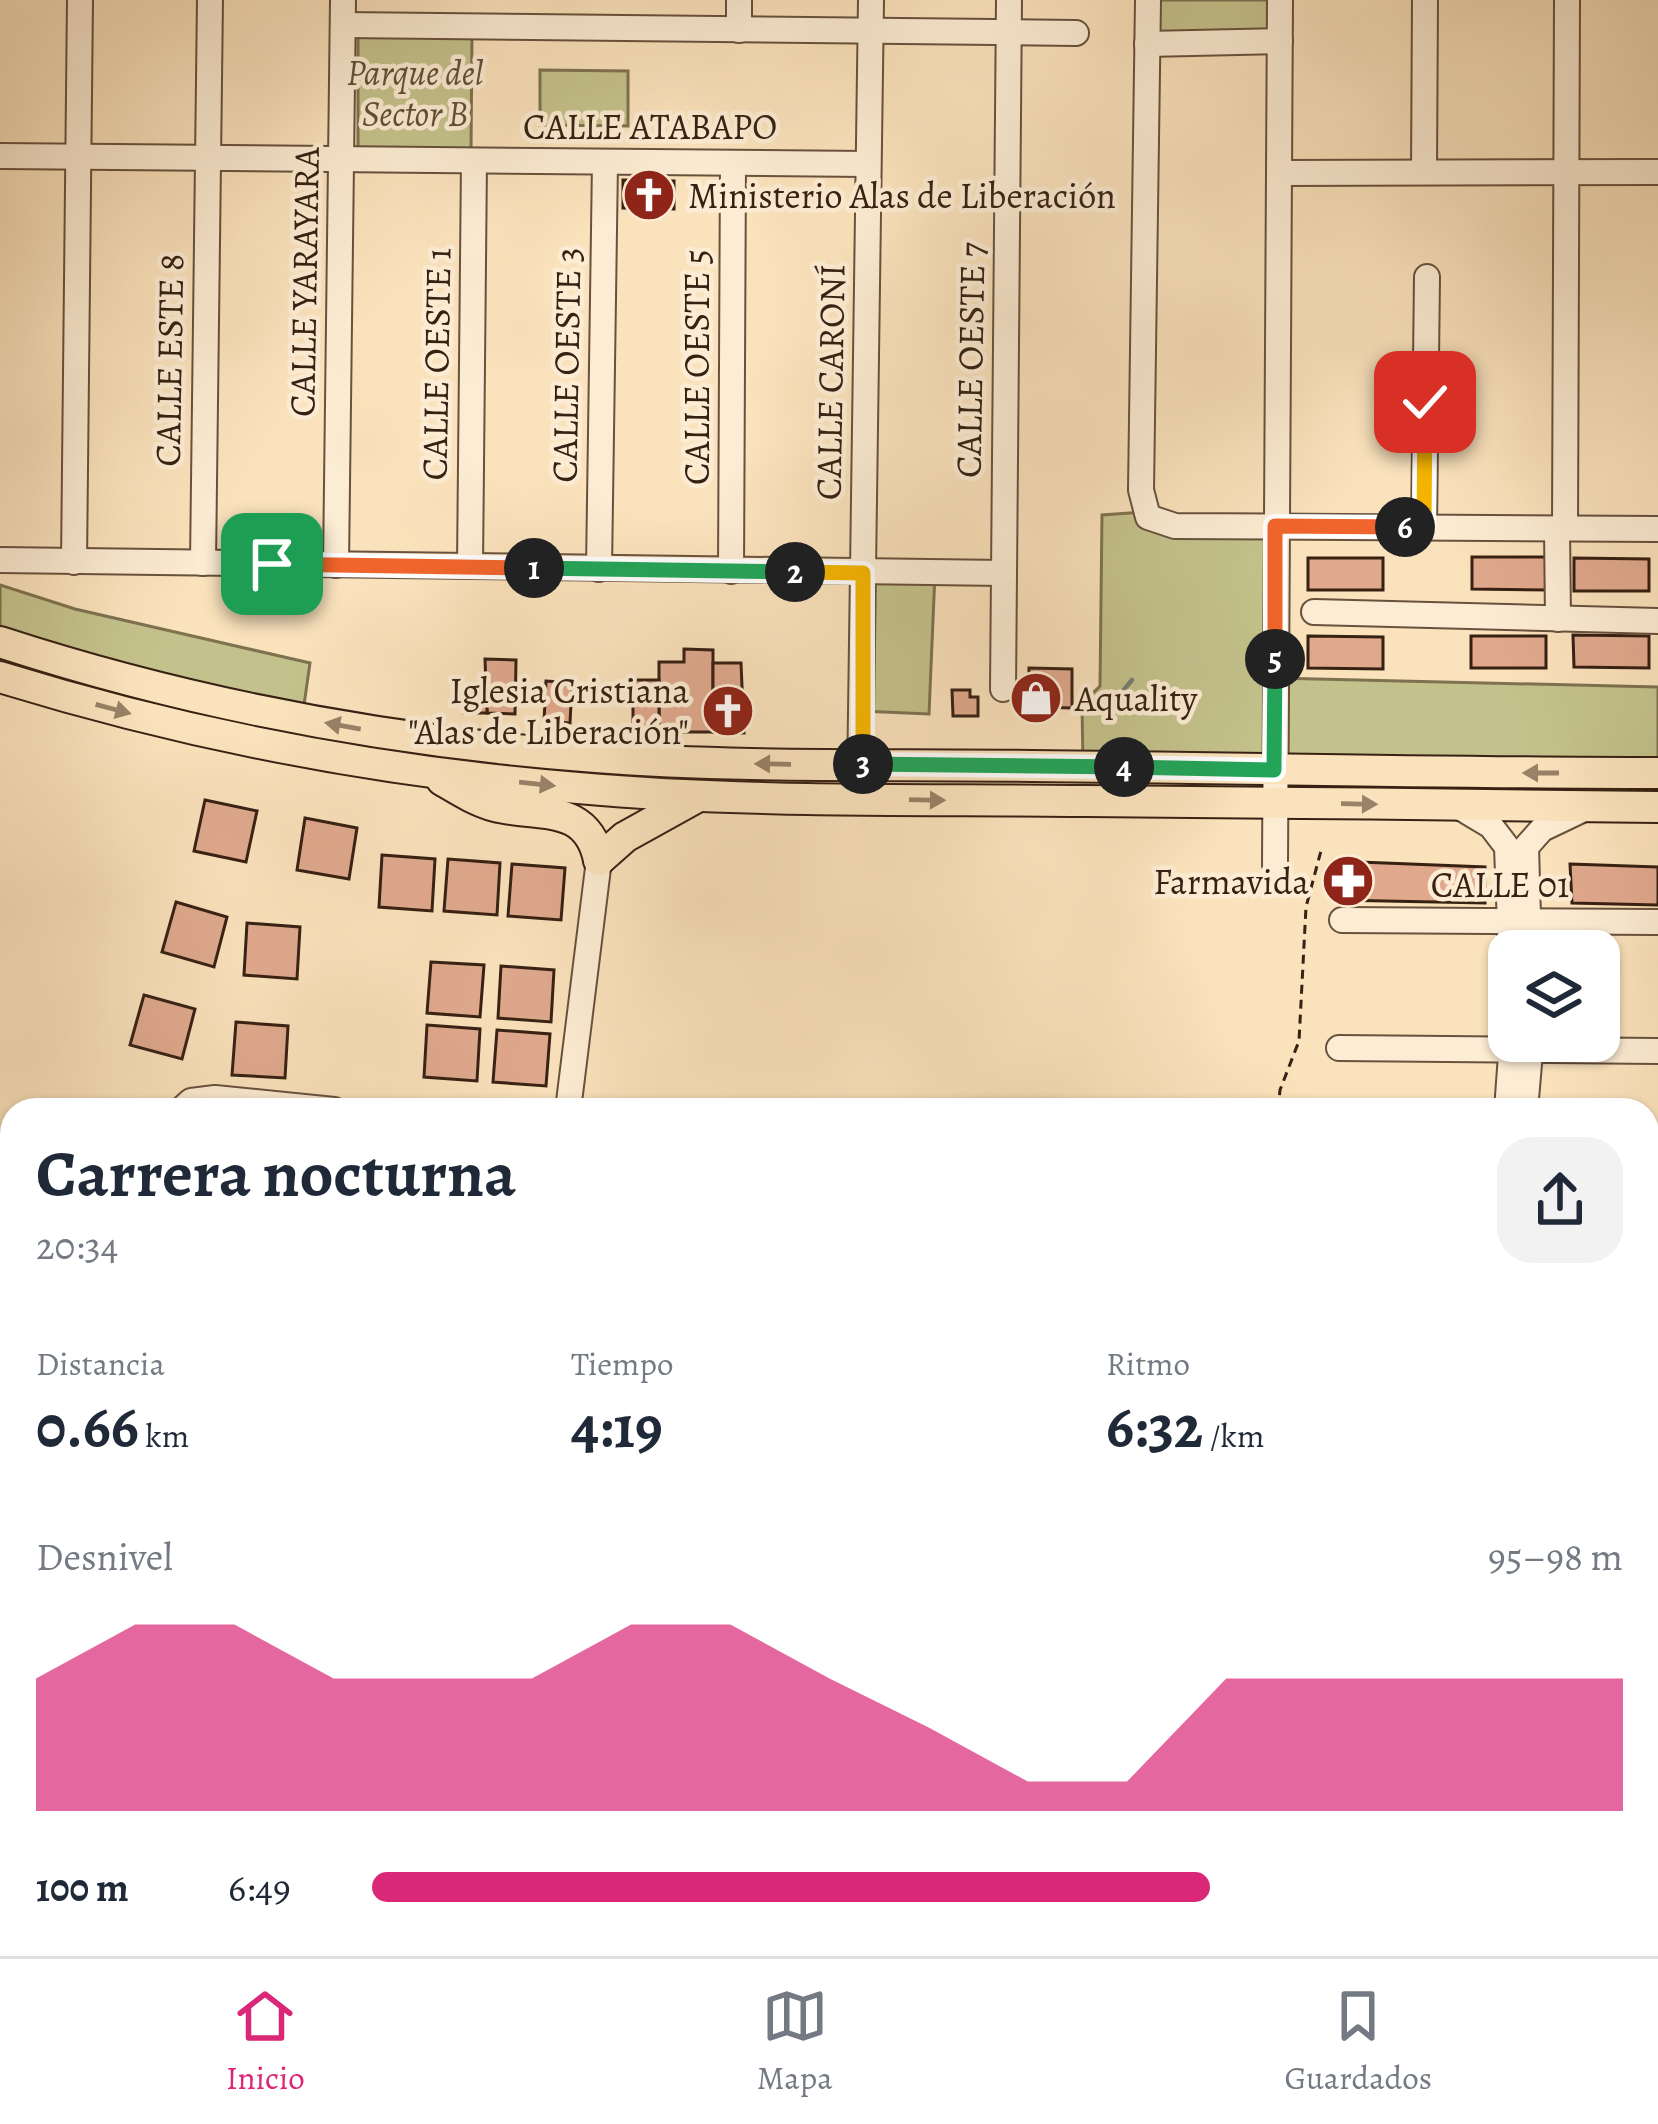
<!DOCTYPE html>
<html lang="es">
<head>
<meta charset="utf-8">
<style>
  :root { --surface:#fff; --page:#f2f2f3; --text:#1f2937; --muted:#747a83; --line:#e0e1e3; --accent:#db2777 }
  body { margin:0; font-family:Alegreya,serif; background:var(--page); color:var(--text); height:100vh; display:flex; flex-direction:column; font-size:45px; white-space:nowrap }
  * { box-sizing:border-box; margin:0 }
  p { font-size:39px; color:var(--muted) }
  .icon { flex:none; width:66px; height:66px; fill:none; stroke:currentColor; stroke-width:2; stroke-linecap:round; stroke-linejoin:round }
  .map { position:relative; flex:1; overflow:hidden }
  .side { position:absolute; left:0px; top:1098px; width:1659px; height:858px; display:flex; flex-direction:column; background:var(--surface); border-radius:36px 36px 0 0; box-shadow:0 3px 9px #0004 }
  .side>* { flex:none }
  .buttons { position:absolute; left:1488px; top:930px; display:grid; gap:24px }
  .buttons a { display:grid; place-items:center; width:132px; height:132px; border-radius:24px; background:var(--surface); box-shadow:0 3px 9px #0004; font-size:60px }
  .pin { position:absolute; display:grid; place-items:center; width:102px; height:102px; color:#fff; margin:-51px; border-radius:24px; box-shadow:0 6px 18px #0006 }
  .km { position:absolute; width:60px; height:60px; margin:-30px; border-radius:50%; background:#222; color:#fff; font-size:33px; line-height:60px; text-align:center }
  .round { display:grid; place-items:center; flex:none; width:126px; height:126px; border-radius:36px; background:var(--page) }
  .headline { display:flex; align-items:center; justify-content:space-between; height:204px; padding:0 36px }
  h1 { font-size:66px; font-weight:600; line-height:90px }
  .stats { display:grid; grid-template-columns:repeat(3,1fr); gap:18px; height:204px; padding:12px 36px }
  .stats div { display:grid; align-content:center }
  .stats b { font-size:60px; font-weight:600 }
  .stats small { font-size:33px; font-weight:400 }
  .stats p { font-size:33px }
  .chart { height:336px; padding:24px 36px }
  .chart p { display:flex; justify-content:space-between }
  .chart svg { width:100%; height:216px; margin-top:12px; fill:var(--accent); opacity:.7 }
  ul { padding:0 36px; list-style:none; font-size:39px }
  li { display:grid; grid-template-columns:192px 144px 1fr; align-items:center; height:90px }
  li i { height:30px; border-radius:15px; background:var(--accent) }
  .tab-bar { display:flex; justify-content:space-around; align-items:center; height:168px; border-top:3px solid var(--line); background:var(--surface); font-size:33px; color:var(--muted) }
  .tab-bar a { display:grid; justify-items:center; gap:6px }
  .tab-bar .active { color:var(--accent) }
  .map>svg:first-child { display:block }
  .green { fill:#c4c28c; stroke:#7e7250; stroke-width:3 }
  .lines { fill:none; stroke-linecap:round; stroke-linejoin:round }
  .stream { stroke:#757f75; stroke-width:4.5 }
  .building { fill:#e0a98e; stroke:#372113; stroke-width:3 }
  .minor-casing { stroke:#68513d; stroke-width:28 }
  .major-casing { stroke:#372113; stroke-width:34 }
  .path { stroke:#372113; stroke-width:3; stroke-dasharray:9 6; stroke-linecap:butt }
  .minor { stroke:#fcecd3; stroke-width:24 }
  .major { stroke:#fae2bc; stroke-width:30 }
  .oneway { fill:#988268 }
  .split-1-casing { stroke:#fff; stroke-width:24 }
  .split-2-casing { stroke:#fff; stroke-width:24 }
  .split-3-casing { stroke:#fff; stroke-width:24 }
  .split-4-casing { stroke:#fff; stroke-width:24 }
  .split-5-casing { stroke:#fff; stroke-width:24 }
  .split-6-casing { stroke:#fff; stroke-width:24 }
  .split-7-casing { stroke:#fff; stroke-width:24 }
  .split-1 { stroke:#f0652b; stroke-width:15 }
  .split-2 { stroke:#22a559; stroke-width:15 }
  .split-3 { stroke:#f5b400; stroke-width:15 }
  .split-4 { stroke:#22a559; stroke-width:15 }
  .split-5 { stroke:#22a559; stroke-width:15 }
  .split-6 { stroke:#f0652b; stroke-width:15 }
  .split-7 { stroke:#f5b400; stroke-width:15 }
  .labels { text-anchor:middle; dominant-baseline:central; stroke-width:9; stroke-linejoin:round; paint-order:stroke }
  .park-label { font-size:36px; font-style:italic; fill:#615137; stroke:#fcecd3 }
  .street-label { font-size:36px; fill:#372113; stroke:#fcecd3 }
  .poi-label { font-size:36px; fill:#372113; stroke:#fcecd3; text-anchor:start }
</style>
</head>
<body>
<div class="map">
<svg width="1658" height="1956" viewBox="0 0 1658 1956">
  <rect width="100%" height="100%" fill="#fae2bc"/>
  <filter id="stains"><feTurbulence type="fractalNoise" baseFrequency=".00167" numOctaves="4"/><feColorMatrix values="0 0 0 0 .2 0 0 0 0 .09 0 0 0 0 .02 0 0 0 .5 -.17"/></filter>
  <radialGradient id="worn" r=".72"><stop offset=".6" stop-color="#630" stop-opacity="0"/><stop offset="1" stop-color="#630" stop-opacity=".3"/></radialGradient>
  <g class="green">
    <path d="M1148,0H1280V41L1147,44Z"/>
    <path d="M358,34L472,35L471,151L358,154Z"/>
    <path d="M540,70L628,71V126L540,125Z"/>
    <path d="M1144,512L1275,527V678L1658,687V773L1083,766L1082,704L1100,686L1102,515Z"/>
    <path d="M863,573H935L929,714L861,711Z"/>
    <path d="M0,585L75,609L310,663L302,719L0,642Z"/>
    <path d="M468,1944H676L669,1956H460Z"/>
  </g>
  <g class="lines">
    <path class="stream" d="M1094,710H1107L1132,680"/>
  </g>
  <g class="building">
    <path d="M623,180L674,181V209L623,208Z"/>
    <path d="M1472,557H1547V590L1472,589Z"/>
    <rect x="1308" y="558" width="75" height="32"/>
    <path d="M1574,558L1649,559V591H1574Z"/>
    <path d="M1573,635L1649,636V668L1574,667Z"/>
    <path d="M1308,636L1383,637V669L1308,668Z"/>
    <rect x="1471" y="636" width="75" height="32"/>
    <path d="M684,649L713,650V732H659V662H684Z"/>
    <path d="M485,659L516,660L515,714L487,713Z"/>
    <path d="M713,663H741L744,733L713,732Z"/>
    <path d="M1029,668L1072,669V708L1029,707Z"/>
    <path d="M633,680H659V732L633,731Z"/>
    <path d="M546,681L572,683L570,723L544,721Z"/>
    <path d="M952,690H970V697H978V716H953Z"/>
    <path d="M465,692H487V713H464Z"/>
    <path d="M205,800L257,811L246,862L194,851Z"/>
    <path d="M305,818L357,828L349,879L297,870Z"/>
    <path d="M382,855L435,859L432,911L379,907Z"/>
    <path d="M448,859L500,863L497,915L444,911Z"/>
    <path d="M1334,861L1485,867V903L1335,900Z"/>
    <path d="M512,864L565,868L561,920L508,916Z"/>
    <path d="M1570,864L1658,867V905L1572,903Z"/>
    <path d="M176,902L227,917L214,967L162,952Z"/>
    <path d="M247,923L300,927L297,979L244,975Z"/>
    <path d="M431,962L484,965L480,1017L427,1013Z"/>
    <path d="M501,966L554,970L551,1022L498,1018Z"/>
    <path d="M144,995L195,1009L182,1059L130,1045Z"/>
    <path d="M236,1022L288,1026L285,1078L232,1075Z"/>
    <path d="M427,1025L480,1029L477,1081L424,1077Z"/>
    <path d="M497,1030L550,1034L546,1086L493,1082Z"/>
  </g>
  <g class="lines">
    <g class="minor-casing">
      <g id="minor">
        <path d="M1148,0L1141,490L1148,517L1175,526L1658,529"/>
        <path d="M343,25L1076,33"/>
        <path d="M739,30V0"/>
        <path d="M1147,44L1280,41"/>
        <path d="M0,156L868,164"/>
        <path d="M1424,172L1425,0"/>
        <path d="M1279,173L1658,172"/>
        <path d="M1424,527L1427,277"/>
        <path d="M1557,528L1558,619"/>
        <path d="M1565,528L1567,0"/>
        <path d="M0,560L1004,573"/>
        <path d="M74,562L80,0"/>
        <path d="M203,563L210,0"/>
        <path d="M336,565L343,0"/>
        <path d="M470,566L474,161"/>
        <path d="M599,569L605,162"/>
        <path d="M731,571L733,163"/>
        <path d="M1314,612L1658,621"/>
        <path d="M1003,689L1009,0"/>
        <path d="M860,784L871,0"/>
        <path d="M1456,805L1491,826L1507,847L1511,951"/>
        <path d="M1275,865L1280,0"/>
        <path d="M1342,920L1658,922"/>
        <path d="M1529,951L1526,847L1542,829L1586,808"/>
        <path d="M1339,1048L1658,1051"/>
        <path d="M181,1110L191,1101L215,1098L334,1110"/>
        <path d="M568,1110L599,860"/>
        <path d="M1507,1110L1512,1041"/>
        <path d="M1525,1110L1531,1041"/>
        <path d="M1647,1176H1658"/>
        <path d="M1647,1300H1658"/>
        <path d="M0,1725L12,1687"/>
        <path d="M0,1815L12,1819"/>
        <path d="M749,1944L756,1956"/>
        <path d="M894,1944L901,1956"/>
        <path d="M0,1953L9,1956"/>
        <path d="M181,1956L186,1944"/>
        <path d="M220,1956L225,1944"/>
        <path d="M669,1956L679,1944"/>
        <path d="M693,1956L705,1944"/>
      </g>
    </g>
    <g class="major-casing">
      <g id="major">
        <path d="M0,642C193,705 394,742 596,757C741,768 886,764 1032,766C1240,768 1449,773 1658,773"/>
        <path d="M0,677C188,735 382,772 578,788C747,803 917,799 1086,801C1277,802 1467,805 1658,807"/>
        <path d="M442,780C459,790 476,801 495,806C538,817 587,802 599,860"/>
        <path d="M599,860L625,837L699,796"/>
      </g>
    </g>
    <g class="path">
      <path d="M1278,1110L1280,1090L1299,1041L1306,907L1322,847"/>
      <path d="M410,1956L417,1944"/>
    </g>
    <use href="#minor" class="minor"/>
    <use href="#major" class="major"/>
  </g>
  <defs><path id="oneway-solid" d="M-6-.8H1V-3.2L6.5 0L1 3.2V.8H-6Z" transform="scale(3)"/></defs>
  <g class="oneway">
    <use href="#oneway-solid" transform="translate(113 709) rotate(15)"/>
    <use href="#oneway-solid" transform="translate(343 726) rotate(-170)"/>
    <use href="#oneway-solid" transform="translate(773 764) rotate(-179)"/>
    <use href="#oneway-solid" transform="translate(1541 773) rotate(-180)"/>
    <use href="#oneway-solid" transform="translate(537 784) rotate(6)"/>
    <use href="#oneway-solid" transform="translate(927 800) rotate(1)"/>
    <use href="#oneway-solid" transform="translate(1359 804) rotate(1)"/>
  </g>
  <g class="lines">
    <g class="split-1-casing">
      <path id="split-1" d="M272,564L534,568"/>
    </g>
    <g class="split-2-casing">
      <path id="split-2" d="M534,568L795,572"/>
    </g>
    <g class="split-3-casing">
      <path id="split-3" d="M795,572L863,573V764"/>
    </g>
    <g class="split-4-casing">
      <path id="split-4" d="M863,764L1124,767"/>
    </g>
    <g class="split-5-casing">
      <path id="split-5" d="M1124,767L1274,770L1275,659"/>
    </g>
    <g class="split-6-casing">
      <path id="split-6" d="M1275,659V526L1405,527"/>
    </g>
    <g class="split-7-casing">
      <path id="split-7" d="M1405,527H1424L1425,402"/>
    </g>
    <use href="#split-1" class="split-1"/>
    <use href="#split-2" class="split-2"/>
    <use href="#split-3" class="split-3"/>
    <use href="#split-4" class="split-4"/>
    <use href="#split-5" class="split-5"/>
    <use href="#split-6" class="split-6"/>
    <use href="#split-7" class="split-7"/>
  </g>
  <defs>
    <g id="church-disc" transform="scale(2.7)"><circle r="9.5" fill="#8f2418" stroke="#fcecd3"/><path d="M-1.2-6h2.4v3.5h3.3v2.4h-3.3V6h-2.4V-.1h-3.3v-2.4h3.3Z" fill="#fff"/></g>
    <g id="shop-disc" transform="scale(2.7)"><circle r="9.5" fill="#8f2418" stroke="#fcecd3"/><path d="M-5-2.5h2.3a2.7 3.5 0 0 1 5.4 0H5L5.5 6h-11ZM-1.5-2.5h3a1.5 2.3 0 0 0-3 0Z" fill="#fff"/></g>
    <g id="pharmacy-disc" transform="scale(2.7)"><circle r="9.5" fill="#8f2418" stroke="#fcecd3"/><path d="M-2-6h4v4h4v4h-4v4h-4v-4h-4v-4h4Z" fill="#fff"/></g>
  </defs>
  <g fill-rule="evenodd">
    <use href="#church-disc" x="649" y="195"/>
    <use href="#shop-disc" x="1036" y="698"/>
    <use href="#church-disc" x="728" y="711"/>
    <use href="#pharmacy-disc" x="1348" y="881"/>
  </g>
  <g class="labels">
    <g class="park-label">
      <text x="415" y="72">Parque del<tspan x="415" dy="41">Sector B</tspan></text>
    </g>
    <g class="street-label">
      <text x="650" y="126">CALLE ATABAPO</text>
      <text transform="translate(304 282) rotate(-89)">CALLE YARAYARA</text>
      <text transform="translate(169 360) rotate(-89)">CALLE ESTE 8</text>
      <text transform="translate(970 360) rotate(-89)">CALLE OESTE 7</text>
      <text transform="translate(436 364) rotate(-89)">CALLE OESTE 1</text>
      <text transform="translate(566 365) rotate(-89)">CALLE OESTE 3</text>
      <text transform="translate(696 367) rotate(-90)">CALLE OESTE 5</text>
      <text transform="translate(830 382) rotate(-89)">CALLE CARONÍ</text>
      <text x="1500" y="884">CALLE 01</text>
    </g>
    <g class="poi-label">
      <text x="688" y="195">Ministerio Alas de Liberación</text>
      <text x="689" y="690" text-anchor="end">Iglesia Cristiana<tspan x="689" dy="41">"Alas de Liberación"</tspan></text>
      <text x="1075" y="698">Aquality</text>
      <text x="1309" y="881" text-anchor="end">Farmavida</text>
    </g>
  </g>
  <rect width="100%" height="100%" filter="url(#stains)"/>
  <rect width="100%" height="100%" fill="url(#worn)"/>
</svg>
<div class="buttons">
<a><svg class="icon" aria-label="layers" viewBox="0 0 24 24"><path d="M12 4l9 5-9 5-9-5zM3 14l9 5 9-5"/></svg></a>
</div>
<div class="pin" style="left:272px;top:564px;background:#1e9e55"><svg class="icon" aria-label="arrive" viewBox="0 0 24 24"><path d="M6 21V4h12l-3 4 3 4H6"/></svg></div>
<div class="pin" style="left:1425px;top:402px;background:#d93025"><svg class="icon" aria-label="check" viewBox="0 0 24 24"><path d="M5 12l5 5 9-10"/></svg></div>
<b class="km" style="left:534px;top:568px">1</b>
<b class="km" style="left:795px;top:572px">2</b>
<b class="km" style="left:863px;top:764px">3</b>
<b class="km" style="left:1124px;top:767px">4</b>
<b class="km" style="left:1275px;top:659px">5</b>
<b class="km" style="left:1405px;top:527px">6</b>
<section class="side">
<div class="headline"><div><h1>Carrera nocturna</h1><p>20:34</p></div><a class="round"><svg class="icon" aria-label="share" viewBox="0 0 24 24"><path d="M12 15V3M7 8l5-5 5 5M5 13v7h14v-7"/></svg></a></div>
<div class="stats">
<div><p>Distancia</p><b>0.66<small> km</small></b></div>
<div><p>Tiempo</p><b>4:19</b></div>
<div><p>Ritmo</p><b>6:32<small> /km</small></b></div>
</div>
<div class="chart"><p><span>Desnivel</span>95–98 m</p>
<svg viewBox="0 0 160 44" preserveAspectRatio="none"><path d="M0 44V17L10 6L20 6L30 17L40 17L50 17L60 6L70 6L80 17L90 27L100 38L110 38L120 17L130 17L140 17L150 17L160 17V44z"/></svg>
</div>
<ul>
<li><b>100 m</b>6:49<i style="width:67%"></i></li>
</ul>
</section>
</div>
<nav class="tab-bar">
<a class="active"><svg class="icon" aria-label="home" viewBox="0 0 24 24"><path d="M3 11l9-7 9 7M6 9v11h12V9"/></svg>Inicio</a>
<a><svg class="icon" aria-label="map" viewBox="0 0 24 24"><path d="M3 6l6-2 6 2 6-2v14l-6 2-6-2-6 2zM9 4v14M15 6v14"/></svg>Mapa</a>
<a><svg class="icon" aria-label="saved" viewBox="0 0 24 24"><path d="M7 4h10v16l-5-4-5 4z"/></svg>Guardados</a>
</nav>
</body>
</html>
